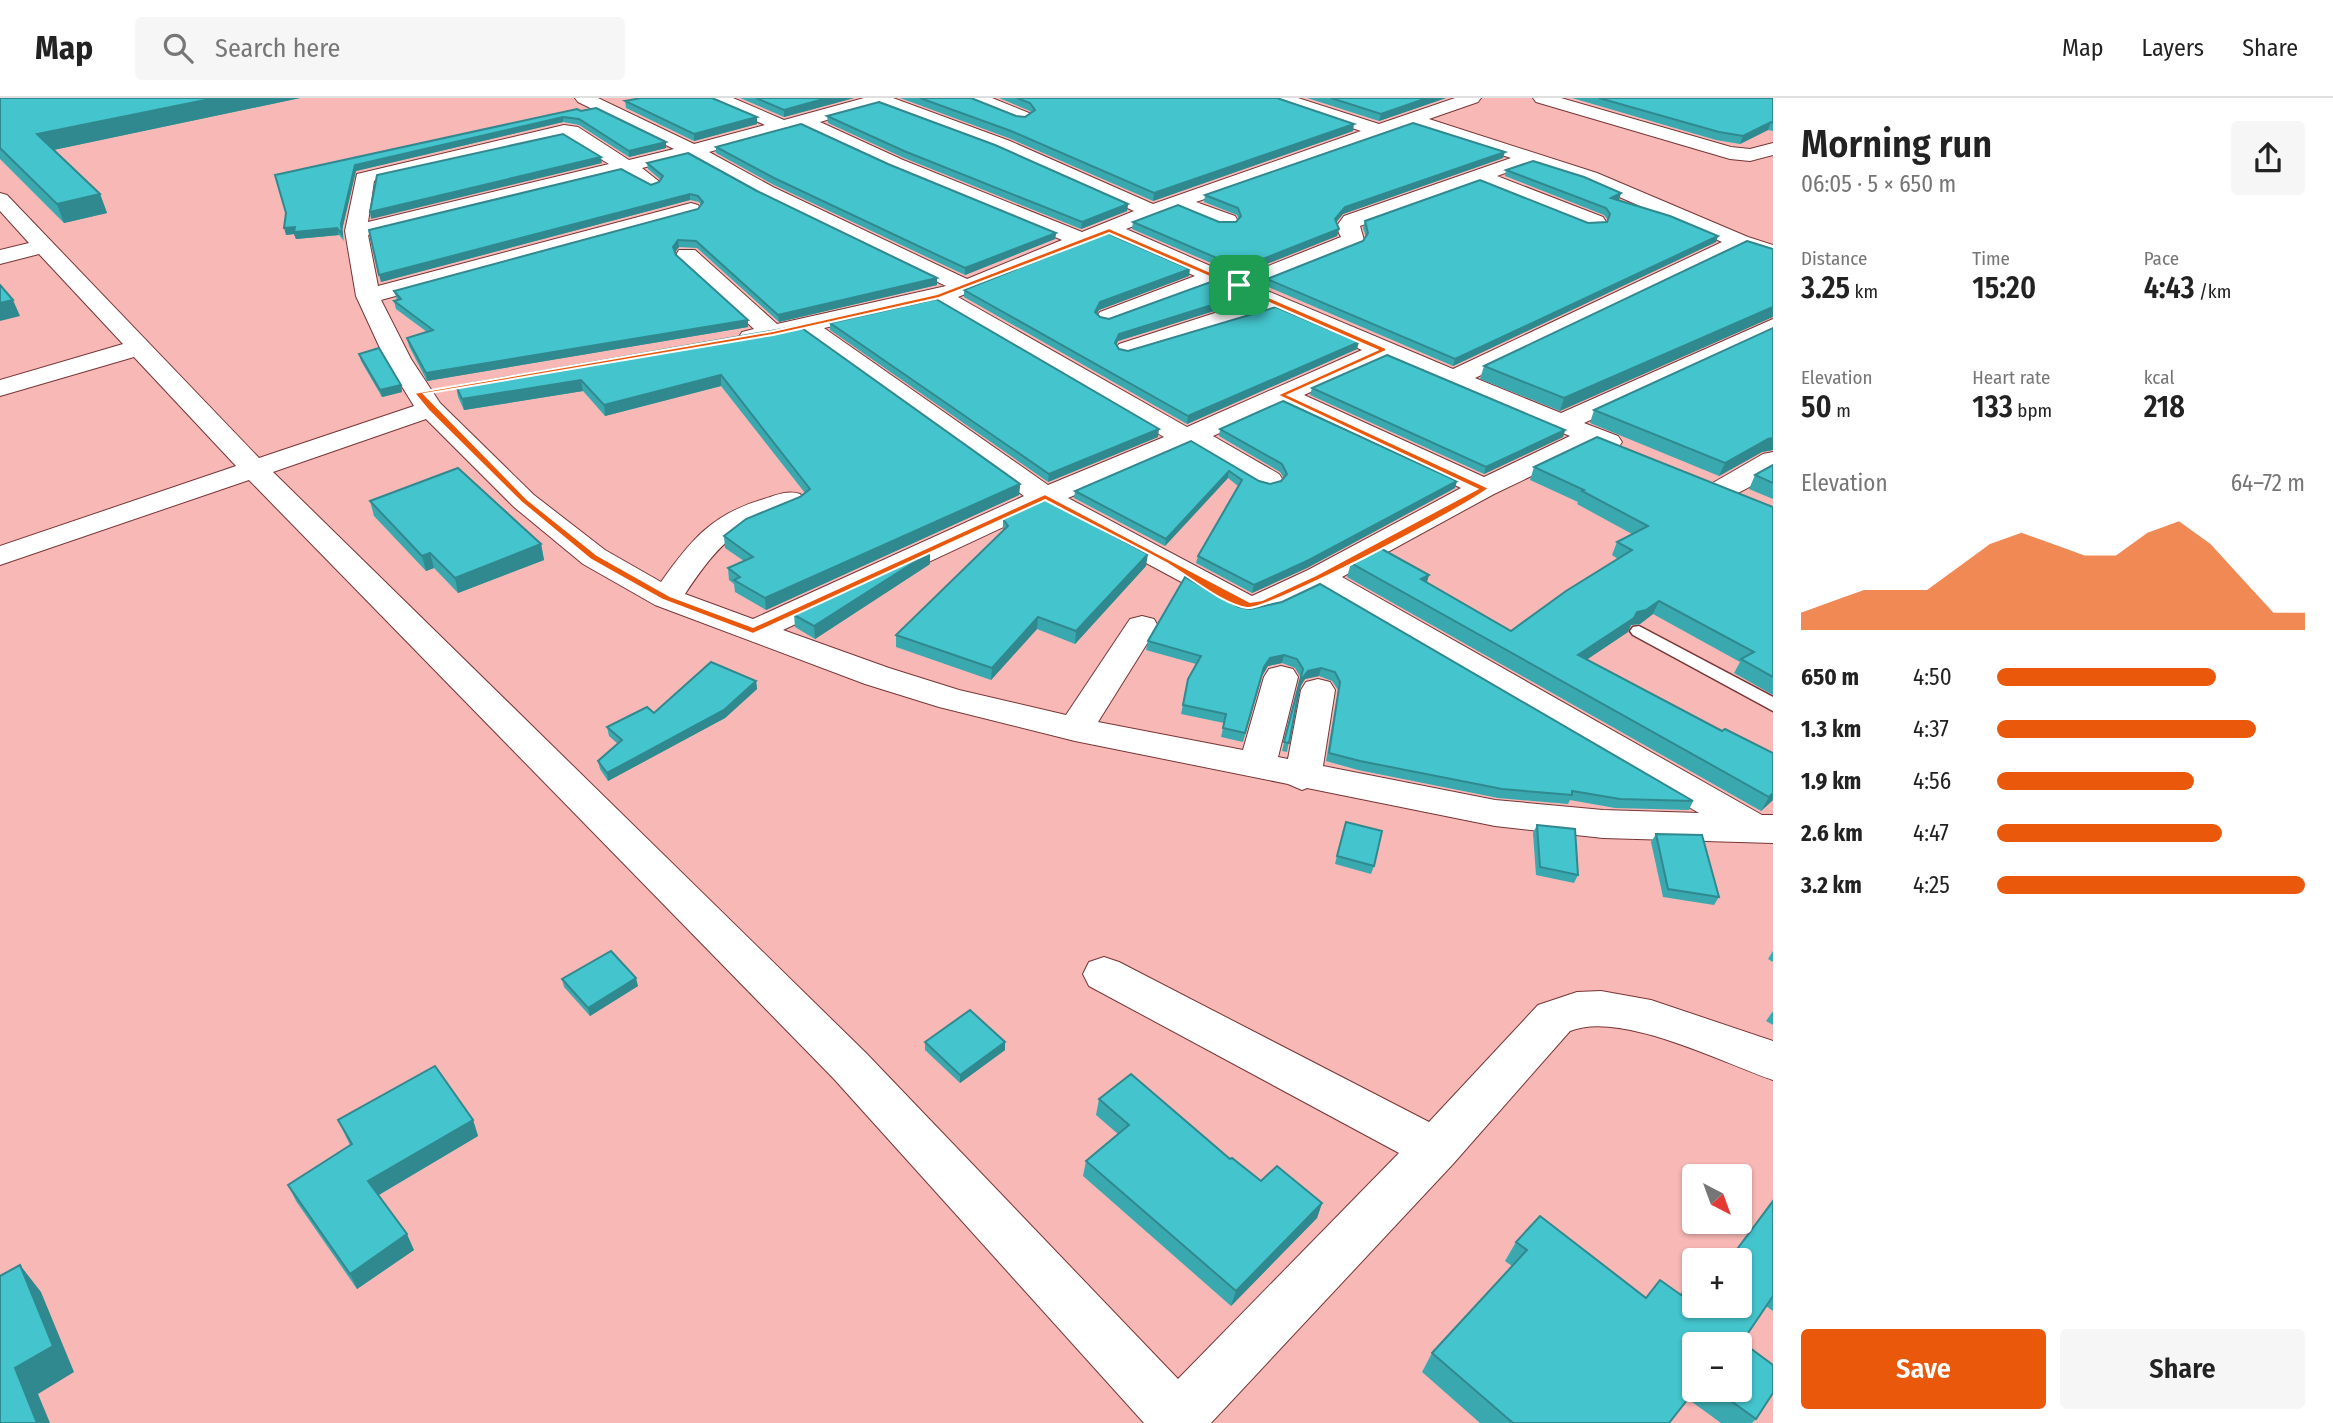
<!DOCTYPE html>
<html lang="en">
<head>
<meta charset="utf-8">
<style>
  :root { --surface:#fff; --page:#f6f6f6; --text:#222; --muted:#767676; --line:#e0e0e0; --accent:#ea580c }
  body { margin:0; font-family:"Fira Sans Condensed",sans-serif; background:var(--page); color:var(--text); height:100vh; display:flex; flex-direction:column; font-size:26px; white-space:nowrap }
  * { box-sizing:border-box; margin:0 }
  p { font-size:23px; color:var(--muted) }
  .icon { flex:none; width:38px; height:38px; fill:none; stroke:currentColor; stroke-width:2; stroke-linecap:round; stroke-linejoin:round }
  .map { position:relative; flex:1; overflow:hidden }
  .drawer { display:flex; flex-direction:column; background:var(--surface); width:560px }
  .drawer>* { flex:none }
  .needle { width:46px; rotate:139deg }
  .tools { position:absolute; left:1682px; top:1066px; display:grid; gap:14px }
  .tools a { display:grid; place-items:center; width:70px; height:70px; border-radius:7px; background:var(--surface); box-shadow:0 2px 5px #0004; font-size:35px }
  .pin { position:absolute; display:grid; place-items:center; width:60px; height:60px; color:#fff; margin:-30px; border-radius:14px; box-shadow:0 4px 10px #0006 }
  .round { display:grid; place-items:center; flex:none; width:74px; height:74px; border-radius:7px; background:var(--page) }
  .overview { display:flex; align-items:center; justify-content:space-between; height:119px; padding:0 28px }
  h1 { font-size:38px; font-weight:600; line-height:52px }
  .stats { display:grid; grid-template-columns:repeat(3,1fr); gap:10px; height:119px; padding:7px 28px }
  .stats div { display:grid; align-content:center }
  .stats b { font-size:30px; font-weight:600 }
  .stats small { font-size:19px; font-weight:400 }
  .stats p { font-size:19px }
  .chart { height:196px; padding:14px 28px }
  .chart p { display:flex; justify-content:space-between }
  .chart svg { width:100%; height:126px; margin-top:7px; fill:var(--accent); opacity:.7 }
  .button { display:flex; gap:14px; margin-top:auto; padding:14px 28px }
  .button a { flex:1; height:80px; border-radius:7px; background:var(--accent); color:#fff; font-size:28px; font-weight:600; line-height:80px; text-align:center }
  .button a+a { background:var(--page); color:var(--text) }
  ul { padding:0 28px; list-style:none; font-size:23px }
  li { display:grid; grid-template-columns:112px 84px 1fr; align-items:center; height:52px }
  li i { height:18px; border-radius:9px; background:var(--accent) }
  header { display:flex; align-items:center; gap:42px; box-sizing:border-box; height:98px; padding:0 35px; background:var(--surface); border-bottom:2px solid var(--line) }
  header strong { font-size:33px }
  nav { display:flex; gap:38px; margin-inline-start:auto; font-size:24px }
  .search { width:490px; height:63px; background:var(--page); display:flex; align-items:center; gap:18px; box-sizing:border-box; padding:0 24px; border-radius:7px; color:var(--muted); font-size:26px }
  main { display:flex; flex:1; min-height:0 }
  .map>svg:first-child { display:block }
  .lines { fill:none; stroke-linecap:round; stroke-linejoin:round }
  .lane-casing { stroke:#783536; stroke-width:3 }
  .street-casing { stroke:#783536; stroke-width:2 }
  .lane { fill:#fff; fill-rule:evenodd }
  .street { fill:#fff; fill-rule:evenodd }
  .wall { fill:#3aa9af; fill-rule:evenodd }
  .shaded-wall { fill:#30898f }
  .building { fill:#44c4cc; stroke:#30898f; stroke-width:2 }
  .route { fill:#ea580c; stroke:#fff; stroke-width:2; fill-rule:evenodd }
</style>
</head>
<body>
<header>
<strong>Map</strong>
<div class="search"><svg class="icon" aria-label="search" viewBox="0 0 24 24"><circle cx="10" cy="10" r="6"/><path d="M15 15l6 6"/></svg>Search here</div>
<nav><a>Map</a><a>Layers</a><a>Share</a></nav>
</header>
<main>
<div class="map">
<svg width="1773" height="1325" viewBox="0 0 1773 1325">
  <rect width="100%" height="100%" fill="#f8b8b5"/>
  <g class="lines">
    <g class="lane-casing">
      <path id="lane" d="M1639,528L1773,599V613L1633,537L1630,533L1633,529Z"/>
    </g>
    <g class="street-casing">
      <g id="street">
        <path d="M575,0H598L694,46L765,27L712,4L709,0H733L784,22L864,0H893L1010,43L1153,106L1361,33L1274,4L1271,0H1298L1379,26L1455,0H1481L1478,4L1429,21L1597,75L1748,139L1773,147V161L1742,152L1475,280L1561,315L1773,221V237L1584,325L1618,338L1622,344L1618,350L1608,352L1594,348L1494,396L1342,479L1762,717H1773V745L1603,740L1495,728L1307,690L1302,692L1288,686L1075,643L939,609L865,586L655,507L583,466L514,409L426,321L273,374L866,955L1178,1281L1399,1055L1089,888L1083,876L1089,864L1104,859L1119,864L1429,1024L1538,907L1577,894L1601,893L1651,902L1773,943V982C1723,965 1620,912 1570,933L1453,1066L1211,1325H1144L834,981L249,382L0,467V448L236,368L134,259L0,298V282L123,246L39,156L0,166V152L29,145L0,113V95L7,97L259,360L414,308L385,261L356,198L345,133L357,76L564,27L578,29L629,62L674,51L578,4ZM879,7L996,51L1134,113L1082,134L903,62L820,24ZM1412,28L1511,60L1344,118L1336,129L1341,139L1238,180L1126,131L1177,111L1219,128H1235L1238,123L1235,118L1196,104ZM801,29L889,70L1062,142L967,181L773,89L709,54ZM564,39L609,66L368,124L374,83L377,81ZM689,59L759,97L946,188L777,226L695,152H679L676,157L679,162L754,231L742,234L739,239L742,244L751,246L800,236L1024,398L753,521L685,496C721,442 738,427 800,408L805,402L800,396C787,392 777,397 764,401C712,416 691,442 661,484L605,452L534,397L440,305L411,261L381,202L698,115L701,111L698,107L691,105L378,188L368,137L622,75L651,91L658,89L661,85L642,70ZM1531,66L1583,83L1722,144L1453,271L1258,189L1361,147L1364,142L1360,128L1478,85L1587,129H1603L1606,124L1603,119L1497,78ZM1107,139L1195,178L1100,214L1096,219L1100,224L1108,226L1116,224L1214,187L1252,203L1119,246L1116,251L1119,256L1128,258L1137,256L1274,213L1362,252L1187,329L958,199ZM936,206L1164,339L1048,387L824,230ZM1383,261L1570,338L1484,379L1304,297ZM1282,307L1461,390L1308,472L1252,498L1068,400L1190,348L1259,388L1269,391L1279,388L1283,382L1279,376L1213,338ZM1044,410L1239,515C1265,522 1294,503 1318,491L1699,715L1603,712L1495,702L1323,668L1335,592L1330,584L1318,581L1306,584L1301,592L1288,661L1278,659L1298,579L1293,571L1281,568L1269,571L1264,579L1243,652L1098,624L1158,528L1154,521L1142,518L1130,521L1066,617L959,592L889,570L783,532Z"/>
        <path d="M967,0H992L1029,15L1032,19L1023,24L1017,23L970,4Z"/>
        <path d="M1533,0H1561L1731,49L1750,51L1773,45V57L1750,63L1730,61L1536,4Z"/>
        <path d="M1773,354V374C1754,385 1733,404 1711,398L1707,392L1711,386L1763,356Z"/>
      </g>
    </g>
    <use href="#lane" class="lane"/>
    <use href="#street" class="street"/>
  </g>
  <g class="wall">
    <path d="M0,0H300L53,52L100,96L107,115L64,125L0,61Z"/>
    <path d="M740,0H854L784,19Z"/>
    <path d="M900,0H971L1016,18L1025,19L1031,15L1030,13L999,0H1277L1353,33L1153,103L1011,41Z"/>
    <path d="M1307,0H1446L1379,23Z"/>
    <path d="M1572,0H1773V33L1768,32L1740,46L1716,42Z"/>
    <path d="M625,3L757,26L694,43L626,10Z"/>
    <path d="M577,11L666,44V50L629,59L579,27L563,24L356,73L342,132L344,143L339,137L296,141L294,136L286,137V115L275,77Z"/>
    <path d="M827,18L1128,106L1127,113L1081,131L904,60L828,25Z"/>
    <path d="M716,49L888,66L1056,135L1055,141L965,177L774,87L716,55Z"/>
    <path d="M1503,60L1343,116L1336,124L1339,131L1337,138L1239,177L1132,131L1133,124H1236L1239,121L1237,117L1204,104L1205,97Z"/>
    <path d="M647,65L757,93L937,180V187L779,224L697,150L679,149L675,154L676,157L748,229L427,283L409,248L407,240L427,234L396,211L394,203L397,202L394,193L698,111L701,107L699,104L690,102L381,184L659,84L661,82L648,71Z"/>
    <path d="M1506,72L1619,102H1618L1718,138L1716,144L1453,268L1266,188L1267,181L1363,143L1366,139L1363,130L1365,123L1588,125L1607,124L1608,122L1604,117L1505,78Z"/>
    <path d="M1773,151L1560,313L1480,281L1484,268Z"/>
    <path d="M1189,178L1099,212L1097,216L1100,219L1109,221L1246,203L1118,243L1116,247L1119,251L1128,253L1357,251L1187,326L964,199V192Z"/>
    <path d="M830,225L1158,339L1048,384L830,232Z"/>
    <path d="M799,228L1020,386L1019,397L766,512L735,494L734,486L729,482L728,470L744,463L725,450L724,438L800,399L805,395L721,288L605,318L583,293L464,312L458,299L456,288Z"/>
    <path d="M1773,230V352L1762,354L1719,378L1590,325L1594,312Z"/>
    <path d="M359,256L401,287L402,294L382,299L361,263Z"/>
    <path d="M1312,290L1565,332L1563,339L1484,376L1310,297Z"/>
    <path d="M1220,331L1457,383L1455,390L1307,470L1252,495L1196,465L1198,458L1238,388L1228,380L1165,448L1074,400L1075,393L1191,343L1259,383L1270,386L1281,383L1284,380L1280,374L1219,338Z"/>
    <path d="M1773,367V401L1749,391L1755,377Z"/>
    <path d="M1534,369L1773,409V597L1734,575L1740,564L1653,516L1640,526L1631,527L1628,534L1587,561L1722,633L1773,655V702L1761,713L1347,479L1351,465L1429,477L1426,484L1511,533L1618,461L1612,457L1617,444L1632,436L1577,406L1578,404L1530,382Z"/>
    <path d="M370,403L541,446L544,462L458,495L434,470L426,473L374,418Z"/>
    <path d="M1003,421L1146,468L1075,546L1037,531L991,582L896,549V537L1003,434Z"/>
    <path d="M930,466L815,541L795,529L794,517Z"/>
    <path d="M1239,509L1693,703L1689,712L1615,710L1570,702L1568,706L1498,700L1358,672L1326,663L1338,592L1332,583L1319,578L1305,581L1299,590L1287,654L1282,653L1301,580L1295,570L1282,565L1268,568L1262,578L1243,644L1221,639L1224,625L1181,616L1188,581L1196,566L1146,552L1148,543Z"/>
    <path d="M756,583L757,591L725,620L608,683L600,671L598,663L618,646L609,638L607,629Z"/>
    <path d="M1537,727L1578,777L1574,785L1536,777L1533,735Z"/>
    <path d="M1343,732L1374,768L1371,776L1335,766Z"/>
    <path d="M1656,736L1719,799L1714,807L1663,799L1651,744Z"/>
    <path d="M1773,853V864L1768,861Z"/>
    <path d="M562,881L638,888L590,918L564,889Z"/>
    <path d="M1773,913V927L1766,923Z"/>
    <path d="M925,944H1005V952L960,985L925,952Z"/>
    <path d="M1099,1001L1230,1061L1261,1083L1322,1105L1317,1120L1231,1208L1083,1078L1086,1063L1118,1036L1096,1017Z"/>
    <path d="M338,1022H473L478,1038L379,1097L414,1152L357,1191L296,1103L288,1087L350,1047Z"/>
    <path d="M1773,1102V1213L1766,1208L1742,1244L1756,1321L1752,1325H1721L1688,1301L1669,1325H1480L1422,1274L1432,1255L1512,1168L1505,1163L1516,1144L1646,1200L1694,1208L1740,1162H1729ZM1694,1246L1740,1292H1694Z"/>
  </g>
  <g class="shaded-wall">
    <path d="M215,0H300L44,54L37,36Z"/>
    <path d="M827,0H854L784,19V12Z"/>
    <path d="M1427,0H1446L1379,23L1381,16Z"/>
    <path d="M563,19V24L356,73L342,132L344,143L341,126L355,67Z"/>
    <path d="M757,19V26L694,43V36Z"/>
    <path d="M1771,24L1768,32L1740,46L1743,38Z"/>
    <path d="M1354,26L1353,33L1153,103L1154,95Z"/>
    <path d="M666,44V50L629,59V53Z"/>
    <path d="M1505,54L1503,60L1343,116L1334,127L1335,121L1345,109Z"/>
    <path d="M601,59L602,65L371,121L370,114Z"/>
    <path d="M1621,95L1619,102L1609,106L1611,100Z"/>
    <path d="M100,96L107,115L64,125L57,106Z"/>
    <path d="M690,96V102L381,184L379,177Z"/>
    <path d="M1128,106L1127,113L1081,131L1082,124Z"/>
    <path d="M295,129L337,130L339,137L296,141L294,136L286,137L284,130Z"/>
    <path d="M1339,131L1337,138L1239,177L1240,170Z"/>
    <path d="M1056,135L1055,141L965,177V170Z"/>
    <path d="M1718,138L1716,144L1453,268L1455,261Z"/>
    <path d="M678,142L679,149L674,156L673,149Z"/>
    <path d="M1190,171L1189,178L1099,212L1094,221L1095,214L1100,204Z"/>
    <path d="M937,180V187L779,224L778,217Z"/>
    <path d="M1247,196L1246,203L1118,243L1114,252L1115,245L1119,236Z"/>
    <path d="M13,202L20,218L0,223V205Z"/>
    <path d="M1773,209V219L1560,313L1564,300Z"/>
    <path d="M748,222V229L427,283L426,275Z"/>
    <path d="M1359,244L1357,251L1187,326L1188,318Z"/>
    <path d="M721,277V288L605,318L604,307Z"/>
    <path d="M581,282L583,293L464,312L462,301Z"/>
    <path d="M401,287L402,294L382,299L380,292Z"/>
    <path d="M1159,331L1158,339L1048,384L1049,376Z"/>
    <path d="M1565,332L1563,339L1484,376L1486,369Z"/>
    <path d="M1773,340V352L1762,354L1719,378L1725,365L1768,341Z"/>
    <path d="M1229,373L1228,380L1165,448L1166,441Z"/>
    <path d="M1457,383L1455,390L1307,470L1252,495L1254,487Z"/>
    <path d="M1020,386L1019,397L766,512L765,500Z"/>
    <path d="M541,446L544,462L458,495L455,480Z"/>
    <path d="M930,454V466L815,541L814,528Z"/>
    <path d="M430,455L434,470L426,473L422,458Z"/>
    <path d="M1148,456L1146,468L1075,546L1076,533Z"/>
    <path d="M1429,477L1425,491L1421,481Z"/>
    <path d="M1659,503L1653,516L1640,526L1631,527L1628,534L1573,571L1578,557L1637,514Z"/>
    <path d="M1038,519L1037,531L991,582L992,570Z"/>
    <path d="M1284,557L1282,565L1268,568L1262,578L1243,644L1264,569L1270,560Z"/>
    <path d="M1321,570L1319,578L1305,581L1299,591L1301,582L1308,573Z"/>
    <path d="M756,583L757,591L725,620L608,683L607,675Z"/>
    <path d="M1773,695V702L1761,713L1769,699Z"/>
    <path d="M636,880L638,888L590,918L588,910Z"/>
    <path d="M1005,944V952L960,985V977Z"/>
    <path d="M473,1022L478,1038L375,1099L368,1083Z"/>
    <path d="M1322,1105L1317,1120L1231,1208L1236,1193Z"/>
    <path d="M407,1136L414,1152L357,1191L350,1176Z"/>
    <path d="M20,1167L41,1194L74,1274L38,1296L50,1325H37L15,1270Z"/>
  </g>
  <g class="building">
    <path d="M0,0H215L37,36L100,96L57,106L0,50Z"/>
    <path d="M641,0H712L757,19L694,36L625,3Z"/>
    <path d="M756,0H827L784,12Z"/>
    <path d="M920,0H971L1016,18L1025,19L1035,12L1030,5L1017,0H1277L1354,26L1154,95L1011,33Z"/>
    <path d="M1331,0H1427L1381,16Z"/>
    <path d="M1599,0H1773V25L1771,24L1743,38L1719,34Z"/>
    <path d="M879,4L995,47L1128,106L1082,124L904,53L827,18Z"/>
    <path d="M596,10L666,44L629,53L579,21L563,19L355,67L341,126L342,136L337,130L294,134L295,129L284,130L286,115L275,77L577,11L581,13Z"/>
    <path d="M1413,25L1505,54L1345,109L1335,121L1339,131L1240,170L1133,124L1178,107L1219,124H1236L1241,118L1238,110L1205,97Z"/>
    <path d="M801,26L888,66L1056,135L965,170L774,80L716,49Z"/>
    <path d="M563,36L601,59L370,114L377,77Z"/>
    <path d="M688,55L757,93L937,180L778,217L696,143L678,142L673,149L676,157L748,222L426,275L407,240L433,232L394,203L401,201L394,193L698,111L703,104L698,98L690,96L379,177L369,132L621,71L651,87L659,84L663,78L647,65Z"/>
    <path d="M1533,63L1584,79L1621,95L1611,100L1670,118L1718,138L1455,261L1267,181L1363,143L1368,135L1365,123L1480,82L1588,125L1607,124L1610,116L1606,110L1506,72Z"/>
    <path d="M1107,135L1190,171L1100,204L1095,214L1100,219L1109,221L1216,182L1247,196L1119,236L1115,245L1119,251L1128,253L1276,209L1359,244L1188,318L964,192Z"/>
    <path d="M1747,143L1773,151V209L1564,300L1484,268Z"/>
    <path d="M0,187L13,202L0,205Z"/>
    <path d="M936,201L1159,331L1049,376L830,225Z"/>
    <path d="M799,228L1020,386L765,500L734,482L740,479L728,470L753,459L724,438L746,421L800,399L810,391L721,277L604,307L581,282L462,301L456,288Z"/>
    <path d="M1773,230V340L1768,341L1725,365L1594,312Z"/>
    <path d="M379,250L401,287L380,292L359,256Z"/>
    <path d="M1387,257L1565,332L1486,369L1312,290Z"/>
    <path d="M1283,303L1457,383L1309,462L1254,487L1198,458L1242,382L1229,373L1166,441L1075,393L1191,343L1259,383L1270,386L1281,383L1287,376L1282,366L1220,331Z"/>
    <path d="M1597,339L1773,409V579L1741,561L1754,554L1659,503L1646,512L1637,514L1634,520L1578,557L1722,633L1725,631L1773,655V695L1769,699L1351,465L1380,450L1429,477L1421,481L1511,533L1566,493L1632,452L1617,444L1648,428L1582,393L1584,392L1534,369Z"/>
    <path d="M1773,367V385L1755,377Z"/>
    <path d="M458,370L541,446L455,480L430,455L422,458L370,403Z"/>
    <path d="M1045,401L1148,456L1076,533L1038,519L992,570L896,537L1008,428L1003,421Z"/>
    <path d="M930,454L814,528L794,517Z"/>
    <path d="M1185,479L1239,509L1250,511L1282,504L1320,486L1693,703L1620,701L1572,693V697L1502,691L1360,663L1329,655L1340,584L1335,574L1321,570L1308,573L1301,582L1289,645L1284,644L1303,571L1297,561L1284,557L1270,560L1264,569L1245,635L1223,630L1226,616L1183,607L1188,581L1201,558L1148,543Z"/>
    <path d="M711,564L756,583L724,612L607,675L598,663L622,642L607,629L647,609L654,615Z"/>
    <path d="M1346,724L1382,733L1374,768L1337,758Z"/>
    <path d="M1537,727L1575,731L1578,777L1540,769Z"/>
    <path d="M1656,736L1702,737L1719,799L1668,791Z"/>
    <path d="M611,853L636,880L588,910L562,881Z"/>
    <path d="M970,912L1005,944L960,977L925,944Z"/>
    <path d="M435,968L473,1022L368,1083L407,1136L350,1176L288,1087L352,1046L338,1022Z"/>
    <path d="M1131,976L1230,1061L1232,1060L1261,1083L1277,1068L1322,1105L1236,1193L1086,1063L1129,1027L1099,1001Z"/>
    <path d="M1773,1103V1198L1742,1244L1773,1267V1295L1756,1321L1716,1292H1740V1246H1694V1292H1695L1669,1325H1513L1432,1255L1527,1152L1516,1144L1540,1118L1646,1200L1660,1182L1681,1197L1694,1181V1208H1740V1162H1729Z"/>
    <path d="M20,1167L53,1248L15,1270L37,1325H0V1178Z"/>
  </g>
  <path class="route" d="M1109,130L1386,250V253L1288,297L1489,390C1467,409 1267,513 1247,510C1222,506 1190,479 1168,466C1128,444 1086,424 1045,402L753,536L663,502L590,461L521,404L428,312L414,295L773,233L937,196ZM1109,135L1377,252L1277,297L1477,391L1316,477L1262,502L1250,504L1045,396L753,529L670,498L597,457L527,401L424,296L773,237L939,200Z"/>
</svg>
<div class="tools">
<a><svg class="needle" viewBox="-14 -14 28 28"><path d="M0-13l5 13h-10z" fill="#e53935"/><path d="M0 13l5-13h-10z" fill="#767676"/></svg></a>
<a>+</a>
<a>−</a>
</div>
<div class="pin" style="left:1239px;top:187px;background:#1e9e55"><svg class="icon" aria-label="arrive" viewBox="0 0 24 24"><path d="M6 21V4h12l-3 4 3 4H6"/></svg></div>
</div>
<section class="drawer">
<div class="overview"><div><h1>Morning run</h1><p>06:05 · 5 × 650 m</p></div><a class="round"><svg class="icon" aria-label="share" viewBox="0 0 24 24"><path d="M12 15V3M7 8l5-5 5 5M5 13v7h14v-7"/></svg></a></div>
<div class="stats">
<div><p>Distance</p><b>3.25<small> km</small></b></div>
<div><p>Time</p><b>15:20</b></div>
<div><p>Pace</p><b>4:43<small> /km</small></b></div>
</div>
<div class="stats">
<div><p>Elevation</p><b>50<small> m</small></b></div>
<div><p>Heart rate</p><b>133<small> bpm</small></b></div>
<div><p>kcal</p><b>218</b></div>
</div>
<div class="chart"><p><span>Elevation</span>64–72 m</p>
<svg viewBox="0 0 160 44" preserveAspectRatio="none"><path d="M0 44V38L10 34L20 30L30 30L40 30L50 22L60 14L70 10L80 14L90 18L100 18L110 10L120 6L130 14L140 26L150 38L160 38V44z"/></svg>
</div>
<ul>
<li><b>650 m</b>4:50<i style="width:71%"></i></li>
<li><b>1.3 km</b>4:37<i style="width:84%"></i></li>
<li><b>1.9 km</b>4:56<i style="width:64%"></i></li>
<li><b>2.6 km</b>4:47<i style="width:73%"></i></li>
<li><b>3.2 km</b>4:25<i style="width:100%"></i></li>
</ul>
<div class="button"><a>Save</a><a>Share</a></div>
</section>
</main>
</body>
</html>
